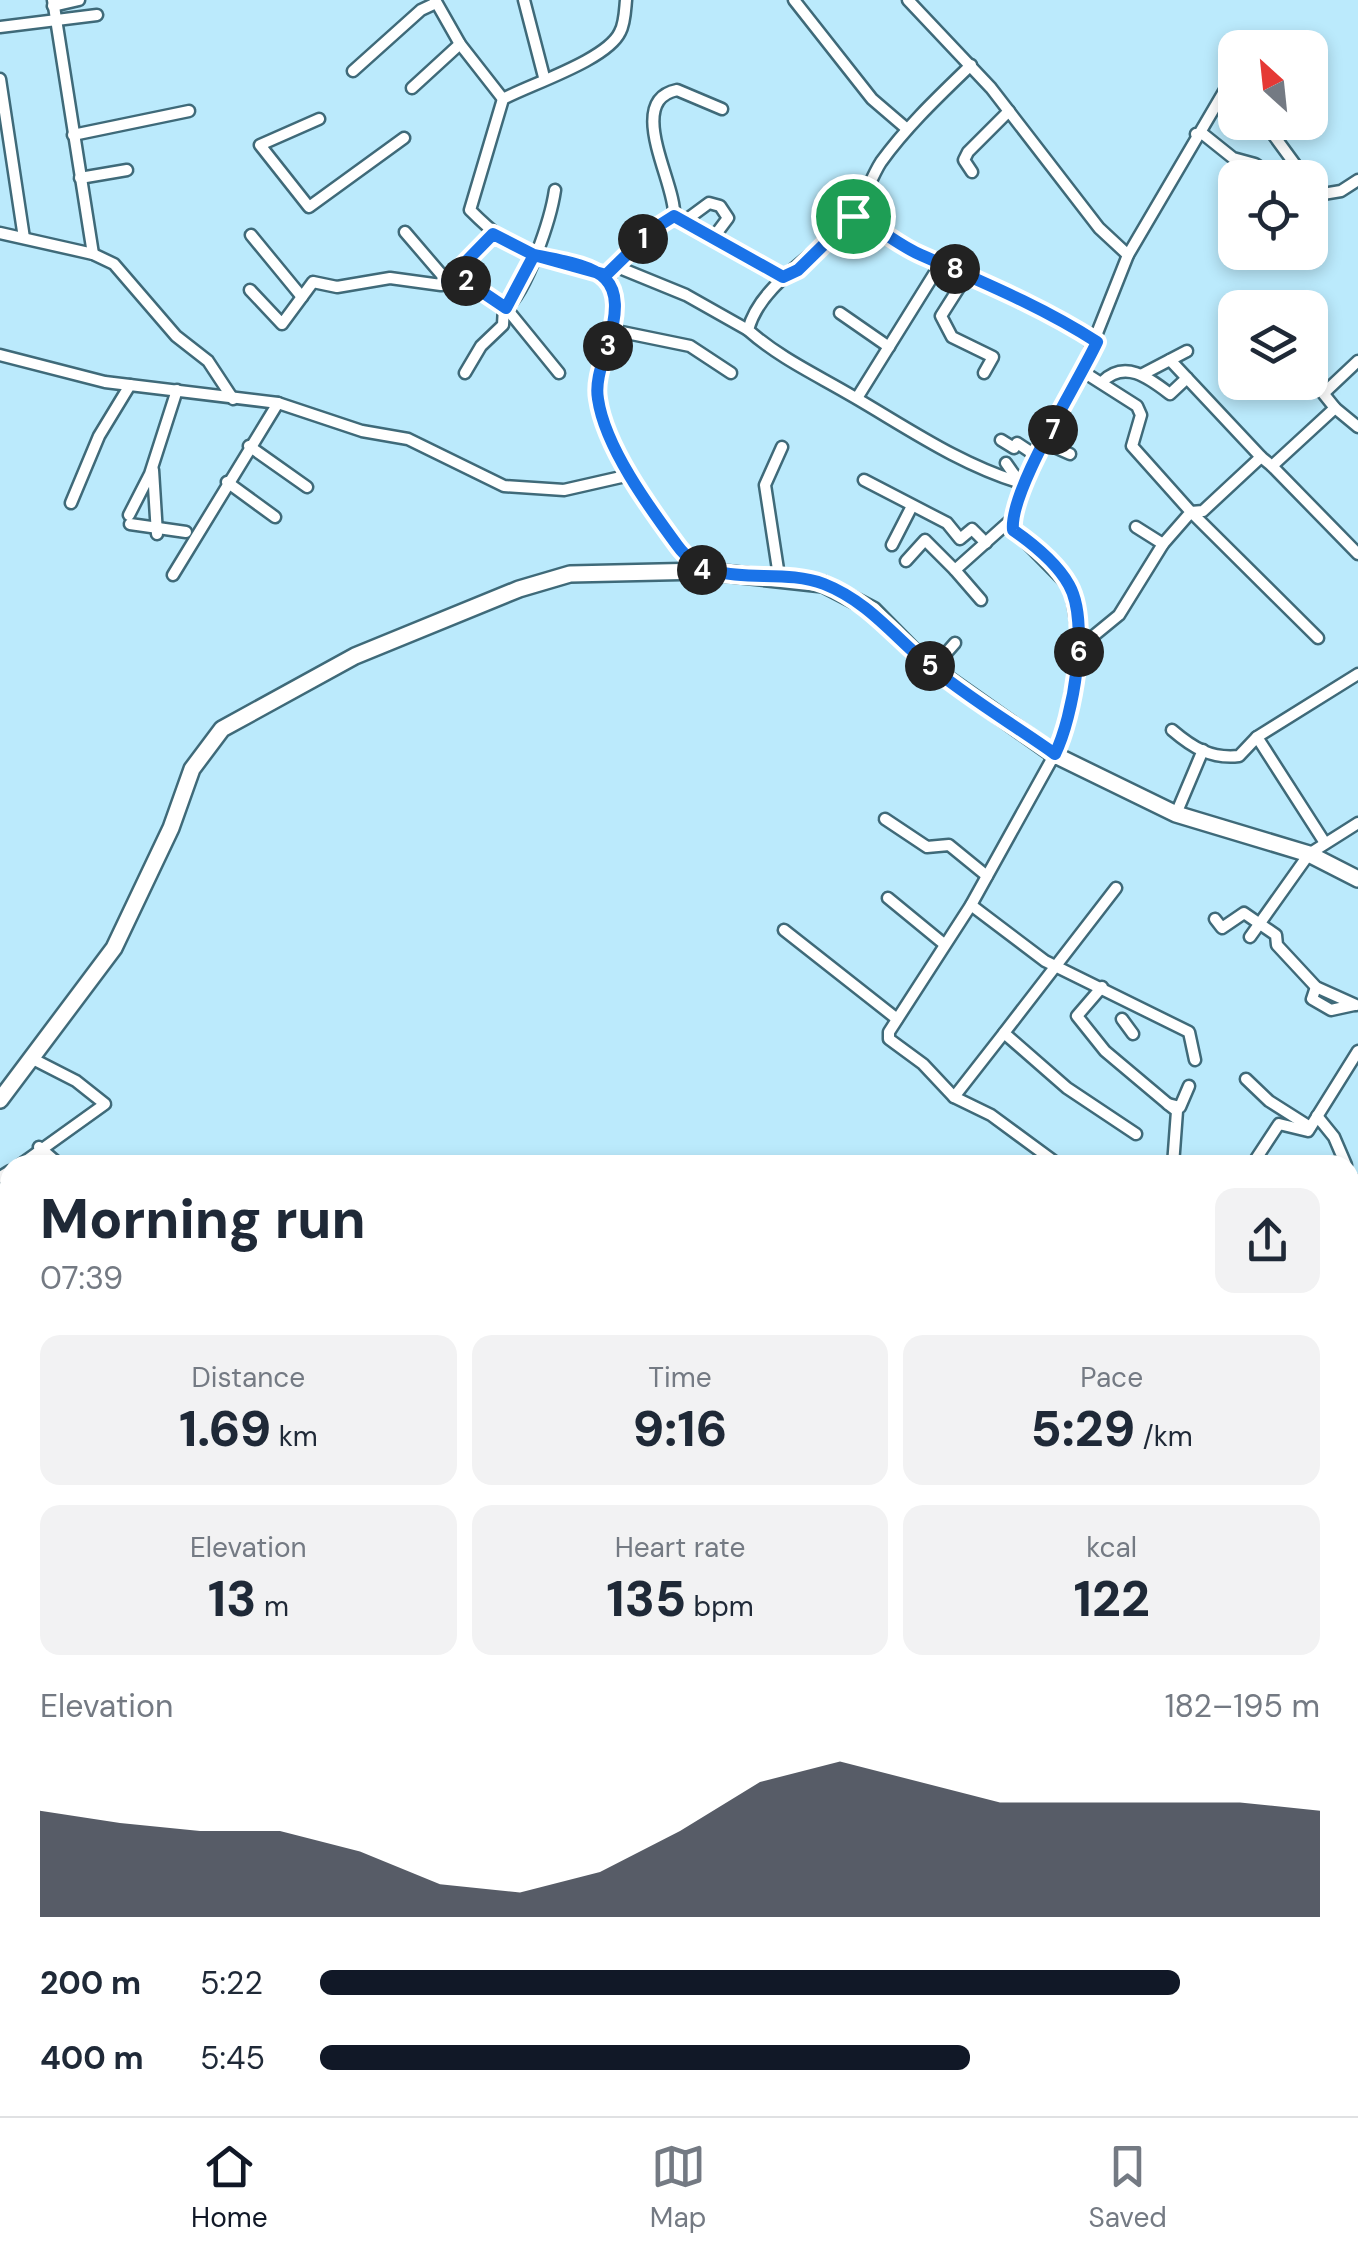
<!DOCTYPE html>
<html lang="en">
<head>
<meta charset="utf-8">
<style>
  :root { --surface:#fff; --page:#f2f2f3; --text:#1f2937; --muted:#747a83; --line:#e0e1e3; --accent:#111827 }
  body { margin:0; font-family:"DM Sans",sans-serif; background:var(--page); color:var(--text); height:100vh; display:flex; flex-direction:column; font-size:38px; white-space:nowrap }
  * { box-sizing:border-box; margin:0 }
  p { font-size:32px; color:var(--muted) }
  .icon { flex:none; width:55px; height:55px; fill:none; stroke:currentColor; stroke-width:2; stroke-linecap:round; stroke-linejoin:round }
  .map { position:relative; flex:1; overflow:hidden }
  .panel { position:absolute; left:0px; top:1155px; width:1360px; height:962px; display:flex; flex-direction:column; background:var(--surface); border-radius:30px 30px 0 0; box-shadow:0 5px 15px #0003 }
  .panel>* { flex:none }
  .needle { width:65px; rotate:333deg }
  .buttons { position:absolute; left:1218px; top:30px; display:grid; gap:20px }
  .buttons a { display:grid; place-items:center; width:110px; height:110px; border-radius:20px; background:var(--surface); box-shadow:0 5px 15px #0003; font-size:50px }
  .pin { position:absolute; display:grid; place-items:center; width:85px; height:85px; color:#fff; margin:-42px; border:5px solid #fff; border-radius:50%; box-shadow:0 2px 10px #0007 }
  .km { position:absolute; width:50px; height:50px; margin:-25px; border-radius:50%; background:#222; color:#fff; font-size:28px; line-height:50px; text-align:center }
  .round { display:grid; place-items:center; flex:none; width:105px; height:105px; border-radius:20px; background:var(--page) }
  .headline { display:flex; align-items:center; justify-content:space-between; height:170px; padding:0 40px }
  h1 { font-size:55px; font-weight:800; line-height:75px }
  .figures { display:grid; grid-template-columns:repeat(3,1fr); gap:15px; height:170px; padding:10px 40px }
  .figures div { display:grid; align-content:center; border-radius:20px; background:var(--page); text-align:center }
  .figures b { font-size:50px; font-weight:800 }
  .figures small { font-size:28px; font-weight:400 }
  .figures p { font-size:28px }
  .chart { height:280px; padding:20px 40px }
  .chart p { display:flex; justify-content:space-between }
  .chart svg { width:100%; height:180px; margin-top:10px; fill:var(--accent); opacity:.7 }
  ul { padding:0 40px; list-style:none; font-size:32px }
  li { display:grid; grid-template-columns:160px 120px 1fr; align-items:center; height:75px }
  li i { height:25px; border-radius:12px; background:var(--accent) }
  .menu { display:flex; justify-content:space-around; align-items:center; height:140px; border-top:2px solid var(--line); background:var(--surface); font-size:28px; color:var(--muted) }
  .menu a { display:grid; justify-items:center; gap:5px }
  .menu .on { color:var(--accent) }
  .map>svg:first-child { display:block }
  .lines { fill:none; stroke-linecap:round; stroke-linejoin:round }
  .minor-casing { stroke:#3f6a79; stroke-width:15 }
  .secondary-casing { stroke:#3f6a79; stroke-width:20 }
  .minor { stroke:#fff; stroke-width:10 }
  .secondary { stroke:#fff; stroke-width:15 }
  .route-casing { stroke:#fff; stroke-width:20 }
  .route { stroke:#1a73e8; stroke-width:12 }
</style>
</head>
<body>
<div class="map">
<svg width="1358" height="2116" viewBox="0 0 1358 2116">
  <rect width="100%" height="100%" fill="#bbeafc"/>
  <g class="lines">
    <g class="minor-casing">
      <g id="minor">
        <path d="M53,0L93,254"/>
        <path d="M435,0L460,44L503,99"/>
        <path d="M524,0L544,77"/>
        <path d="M626,0C625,10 625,23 620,32C607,60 531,84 503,99L470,210C489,229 509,247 535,255C560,264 588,262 610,279C624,321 597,353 597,393C598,433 671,549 704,571"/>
        <path d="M794,0L872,99L907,129"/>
        <path d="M908,0L991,88L1099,228L1128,255"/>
        <path d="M53,6L79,0"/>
        <path d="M0,27L97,15"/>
        <path d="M971,65C939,96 907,126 881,162C870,179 864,202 852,217C821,254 761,281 748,330C781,359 817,375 854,397C909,429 959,464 1021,483"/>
        <path d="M353,71L421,10L436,3"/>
        <path d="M0,79L24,238"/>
        <path d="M412,88L460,44"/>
        <path d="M319,119L260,145L309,207L404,138"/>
        <path d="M1264,122L1305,178"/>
        <path d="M1196,134H1203L1233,158L1255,164L1276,178"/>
        <path d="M73,135L189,111"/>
        <path d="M972,172L964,160L968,152L1009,111"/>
        <path d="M80,178L127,170"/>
        <path d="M1310,184L1323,194L1341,191L1358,180"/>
        <path d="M674,216C677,185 624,101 677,90L722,109"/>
        <path d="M853,216C878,226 897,245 921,255C982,282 1041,306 1097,342"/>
        <path d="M686,220L709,203L720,206L728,218L713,238"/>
        <path d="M405,232L447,281"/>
        <path d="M0,233L93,254L114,264L176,336L208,361L233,399"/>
        <path d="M251,235L302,297"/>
        <path d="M615,266L686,295L748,330"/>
        <path d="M455,273L493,234"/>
        <path d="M606,275L653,229L674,216L783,277"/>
        <path d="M967,275L941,316L952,337L993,357L984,373"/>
        <path d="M466,281L506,308C527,291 551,218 555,190"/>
        <path d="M250,290L282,324L313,282L337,287L390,278L441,285L466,281L459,269"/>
        <path d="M506,308L559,373"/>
        <path d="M840,313L889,347"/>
        <path d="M612,330L690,346L731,373"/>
        <path d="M0,355L105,382L278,403L362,431L408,439L504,486L564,490L630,475"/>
        <path d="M1170,360L1261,457"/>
        <path d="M465,373L481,346L503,325L504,307"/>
        <path d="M1143,374L1187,351"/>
        <path d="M1310,377L1335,408"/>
        <path d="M1102,382C1125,359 1149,378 1170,394L1187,378"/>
        <path d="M1325,392L1358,361"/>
        <path d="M857,398L941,263"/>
        <path d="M1001,440L1014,448L1017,443L1038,457"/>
        <path d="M1045,443L1070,454"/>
        <path d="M249,446L307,487"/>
        <path d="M1006,463L1020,483"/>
        <path d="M1272,466L1358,554"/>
        <path d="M153,470L157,534"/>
        <path d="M864,480L947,523L960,539L972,529L986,543"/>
        <path d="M227,482L275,517"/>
        <path d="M71,503L99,436L130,385"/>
        <path d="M1191,512L1203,511L1261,457L1272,466L1335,408L1358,427"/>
        <path d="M1191,512L1318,638"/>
        <path d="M129,515L150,474L177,390"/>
        <path d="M130,524L186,532"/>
        <path d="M1136,527L1163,544"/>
        <path d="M892,545L912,506"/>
        <path d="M906,561L925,540L955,570"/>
        <path d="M173,575L278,403"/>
        <path d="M779,576L765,485L782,447"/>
        <path d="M981,600L955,570L1012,519"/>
        <path d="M1080,647L1071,588L1013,529C1008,488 1063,413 1082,371"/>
        <path d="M933,668L955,643"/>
        <path d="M1172,730C1193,748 1211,759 1239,756L1257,737"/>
        <path d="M1176,814L1203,750"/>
        <path d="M885,819L927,847L949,845L987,876"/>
        <path d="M1325,843L1257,737L1358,674"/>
        <path d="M1116,888L1004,1033L1067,1088L1136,1134"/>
        <path d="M888,898L944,944"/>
        <path d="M971,905L1045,961L1189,1032L1195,1060"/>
        <path d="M1215,919L1222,928L1244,913L1276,935L1277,945L1316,987L1356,1005"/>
        <path d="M784,930L897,1019"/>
        <path d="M1250,937L1309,854L1358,823"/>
        <path d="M1102,987L1077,1016L1105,1051L1168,1104"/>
        <path d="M1316,987L1312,999L1331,1010L1354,1005"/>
        <path d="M1122,1019L1133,1034"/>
        <path d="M1246,1079L1269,1101L1310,1127"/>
        <path d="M954,1097L1004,1033"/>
        <path d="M1317,1116L1334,1137L1346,1165"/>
        <path d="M39,1147L60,1165"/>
        <path d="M20,1165L105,1104L76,1081L31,1058"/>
        <path d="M1059,1165L991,1115L954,1097L923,1064L889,1039V1032L971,905L1062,741L1080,647L1119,615L1163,544L1191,512L1132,446L1141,415L1137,406L1082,371L1128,255L1229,83L1235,84"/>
        <path d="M1173,1165L1177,1111L1168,1104L1180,1107L1189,1086"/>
        <path d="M1252,1165L1279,1124L1308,1131L1358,1051"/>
        <path d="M0,1177L10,1171"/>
        <path d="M1350,1177L1358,1183"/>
        <path d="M1350,1303L1358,1282"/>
        <path d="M0,1610L10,1621"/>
        <path d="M0,1645L10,1654"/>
        <path d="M1350,1785L1358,1775"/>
        <path d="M1350,1847L1358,1856"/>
        <path d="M0,1927L10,1924"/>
        <path d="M0,2084L10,2085"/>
        <path d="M115,2108L127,2116"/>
        <path d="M65,2116L72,2108"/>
        <path d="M342,2116L344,2108"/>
        <path d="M689,2116L691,2108"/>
        <path d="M1212,2116L1224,2108"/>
      </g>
    </g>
    <g class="secondary-casing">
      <g id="secondary">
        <path d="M0,1100L114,948L171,828L192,769L222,729L355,656L519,589L570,574L704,571L823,584L873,610L926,664L1055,755L1176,814L1309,854L1358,879"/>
        <path d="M0,1376L10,1378"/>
        <path d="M952,2108L958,2116"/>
      </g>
    </g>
    <use href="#minor" class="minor"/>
    <use href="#secondary" class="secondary"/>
  </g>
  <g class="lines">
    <g class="route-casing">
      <path id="route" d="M853,216L798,270L783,277L674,216L652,230L606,275L534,255L493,234L447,281H466L506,308L534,255C599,268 631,271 607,348C602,364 595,382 598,399C605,447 649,507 677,545C711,593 775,565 824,584C867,601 892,634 925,662C965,696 1013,724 1055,754C1073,718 1090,622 1069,585C1057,563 1033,544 1013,530C1009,491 1077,385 1097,342C1041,306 982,282 921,255C897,245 878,226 853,216"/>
    </g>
    <use href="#route" class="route"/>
  </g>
</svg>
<div class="buttons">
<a><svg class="needle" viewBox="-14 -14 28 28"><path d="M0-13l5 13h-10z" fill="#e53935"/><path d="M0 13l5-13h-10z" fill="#747a83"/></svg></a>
<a><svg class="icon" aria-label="locate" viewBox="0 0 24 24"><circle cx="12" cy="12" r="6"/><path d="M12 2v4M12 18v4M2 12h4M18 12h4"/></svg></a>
<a><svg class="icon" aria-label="layers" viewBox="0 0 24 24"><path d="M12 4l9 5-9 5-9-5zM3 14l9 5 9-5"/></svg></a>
</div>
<div class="pin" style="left:853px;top:216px;background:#1e9e55"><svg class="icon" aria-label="arrive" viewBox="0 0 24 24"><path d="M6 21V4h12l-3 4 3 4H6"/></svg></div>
<b class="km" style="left:643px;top:239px">1</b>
<b class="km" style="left:466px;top:281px">2</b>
<b class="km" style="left:608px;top:346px">3</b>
<b class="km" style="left:702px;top:570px">4</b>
<b class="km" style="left:930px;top:666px">5</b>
<b class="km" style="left:1079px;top:652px">6</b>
<b class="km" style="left:1053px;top:430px">7</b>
<b class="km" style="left:955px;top:269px">8</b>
<section class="panel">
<div class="headline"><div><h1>Morning run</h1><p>07:39</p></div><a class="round"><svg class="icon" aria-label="share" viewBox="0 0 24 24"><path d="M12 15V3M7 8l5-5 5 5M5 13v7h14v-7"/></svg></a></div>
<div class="figures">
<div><p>Distance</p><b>1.69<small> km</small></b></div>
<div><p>Time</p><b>9:16</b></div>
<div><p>Pace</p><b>5:29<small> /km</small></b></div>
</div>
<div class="figures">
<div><p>Elevation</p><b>13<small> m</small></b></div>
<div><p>Heart rate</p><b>135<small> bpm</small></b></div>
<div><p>kcal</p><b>122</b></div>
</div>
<div class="chart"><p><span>Elevation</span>182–195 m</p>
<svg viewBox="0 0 160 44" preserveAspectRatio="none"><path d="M0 44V18L10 21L20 23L30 23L40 28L50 36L60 38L70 33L80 23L90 11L100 6L110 11L120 16L130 16L140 16L150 16L160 18V44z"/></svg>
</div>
<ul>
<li><b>200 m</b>5:22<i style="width:86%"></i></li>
<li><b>400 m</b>5:45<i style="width:65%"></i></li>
</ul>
</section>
</div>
<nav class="menu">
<a class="on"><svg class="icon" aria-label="home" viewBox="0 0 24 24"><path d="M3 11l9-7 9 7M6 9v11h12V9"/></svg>Home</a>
<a><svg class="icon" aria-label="map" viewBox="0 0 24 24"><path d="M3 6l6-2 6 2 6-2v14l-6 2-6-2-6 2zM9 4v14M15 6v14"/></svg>Map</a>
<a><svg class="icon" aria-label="saved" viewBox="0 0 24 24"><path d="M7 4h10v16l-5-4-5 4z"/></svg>Saved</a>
</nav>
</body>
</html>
